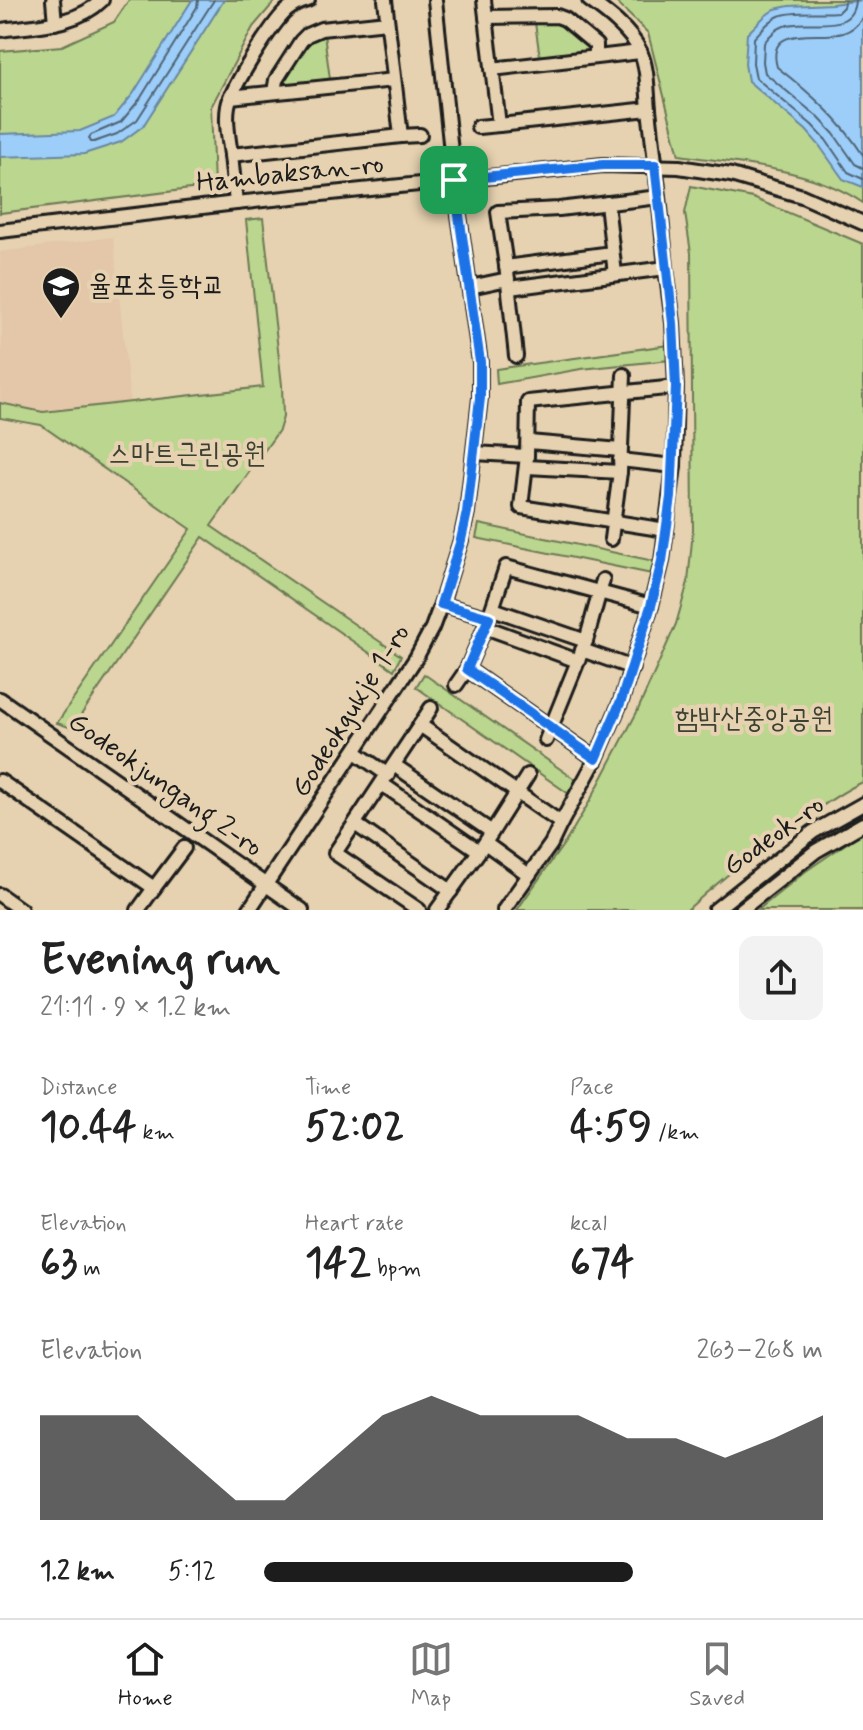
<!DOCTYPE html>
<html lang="en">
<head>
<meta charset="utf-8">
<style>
  :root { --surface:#fff; --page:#f2f2f2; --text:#222; --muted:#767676; --line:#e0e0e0; --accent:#1c1c1c }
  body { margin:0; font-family:Mynerve,"Poor Story",sans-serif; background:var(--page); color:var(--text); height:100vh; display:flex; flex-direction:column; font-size:30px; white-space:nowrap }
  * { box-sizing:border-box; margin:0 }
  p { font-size:26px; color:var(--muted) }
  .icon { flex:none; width:44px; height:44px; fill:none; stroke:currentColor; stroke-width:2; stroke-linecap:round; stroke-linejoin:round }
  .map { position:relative; height:910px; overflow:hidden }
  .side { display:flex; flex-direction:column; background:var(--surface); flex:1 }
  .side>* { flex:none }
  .pin { position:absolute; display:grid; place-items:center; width:68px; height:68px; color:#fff; margin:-34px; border-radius:16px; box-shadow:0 4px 12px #0006 }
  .round { display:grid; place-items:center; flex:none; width:84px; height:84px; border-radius:16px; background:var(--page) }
  .overview { display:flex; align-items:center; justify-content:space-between; height:136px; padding:0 40px }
  h1 { font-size:44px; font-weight:800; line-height:60px }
  .metrics { display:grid; grid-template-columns:repeat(3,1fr); gap:12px; height:136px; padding:8px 40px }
  .metrics div { display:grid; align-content:center }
  .metrics b { font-size:40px; font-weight:800 }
  .metrics small { font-size:22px; font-weight:400 }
  .metrics p { font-size:22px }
  .chart { height:224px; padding:16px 40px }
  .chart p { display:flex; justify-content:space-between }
  .chart svg { width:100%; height:144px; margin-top:8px; fill:var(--accent); opacity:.7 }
  ul { padding:0 40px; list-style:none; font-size:26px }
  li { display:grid; grid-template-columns:128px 96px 1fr; align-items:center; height:60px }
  li i { height:20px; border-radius:10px; background:var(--accent) }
  .menu { display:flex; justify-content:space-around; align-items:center; height:112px; border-top:2px solid var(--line); background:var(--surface); font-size:22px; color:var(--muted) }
  .menu a { display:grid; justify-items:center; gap:4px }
  .menu .active { color:var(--accent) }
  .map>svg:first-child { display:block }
  .built { fill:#e4c6a8 }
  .green { fill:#bbd68e; stroke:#6c7955; stroke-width:2 }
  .water { fill:#9ccef9; stroke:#6987a1; stroke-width:2 }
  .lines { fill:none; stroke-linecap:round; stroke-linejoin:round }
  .shore { stroke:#4f6374; stroke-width:2 }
  .minor-casing { stroke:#1c1c1c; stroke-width:18 }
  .minor { stroke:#e6d2b0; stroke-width:12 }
  .route-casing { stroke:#fff; stroke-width:16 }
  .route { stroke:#1a73e8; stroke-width:10 }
  .labels { text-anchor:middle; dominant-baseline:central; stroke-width:8; stroke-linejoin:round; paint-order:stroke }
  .street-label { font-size:28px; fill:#1c1c1c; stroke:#e6d2b0 }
  .poi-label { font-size:28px; fill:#1c1c1c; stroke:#e6d2b0; text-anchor:start }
  .park-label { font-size:28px; fill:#3c4133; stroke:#e6d2b0 }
</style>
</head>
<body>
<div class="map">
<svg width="863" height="910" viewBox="0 0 863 910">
  <rect width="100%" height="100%" fill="#e6d2b0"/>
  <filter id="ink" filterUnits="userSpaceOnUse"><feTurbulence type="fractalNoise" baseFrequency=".0125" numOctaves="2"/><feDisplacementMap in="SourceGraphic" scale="16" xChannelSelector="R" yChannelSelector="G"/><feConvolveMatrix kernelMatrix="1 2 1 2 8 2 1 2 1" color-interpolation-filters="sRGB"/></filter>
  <g filter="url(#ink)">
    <path class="built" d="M113,237L130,401L43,412L0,403L2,332L0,252Z"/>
    <g class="green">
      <path d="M129,0H276L253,27L211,107L214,186L0,213V51L62,46L114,22Z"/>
      <path d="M614,0H863V203C812,168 739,164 679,155L648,33Z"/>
      <path d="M556,22L566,27L590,47L588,53L540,58L535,23Z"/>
      <path d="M324,34L330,79L286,84L283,79L310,38Z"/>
      <path d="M691,186L753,198L863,244V782C842,791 824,805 805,818C763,846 724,876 687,910H517L568,838L591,799L637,712L676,624L688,582L693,530L691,253L685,213Z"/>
      <path d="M263,218L282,385L283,417L279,430L211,526L401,656L394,670L203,537L72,728L57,723L191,529L41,425L0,418V403L43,412L263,387L246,220Z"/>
      <path d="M669,345L670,360L581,369L497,384L496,369Z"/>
      <path d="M479,524L654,561L652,574L476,538Z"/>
      <path d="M424,674L576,780L569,794L416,687Z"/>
      <path d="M863,832V910H758L806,871Z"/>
    </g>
    <g class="water">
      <path d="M192,0H224L143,126L121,142L84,154L0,157V134L80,131L114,117L133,94Z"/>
      <path d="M863,0V187L843,179L819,145L806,130L748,81L745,64L747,34L765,16L775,9L789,6L832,4Z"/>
    </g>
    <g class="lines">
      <g class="shore">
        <path d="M198,0L197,7L140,99L121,122L91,135L89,138L91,142H94L117,134L137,120L214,0"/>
        <path d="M845,0L843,7L838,12C820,14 795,10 779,16C769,20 761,31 754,38L753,63L756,78L812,125L826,140L848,172L863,179"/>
        <path d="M855,0C853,37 806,17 784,26C776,29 769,36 764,43L763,62L765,73L819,118L834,134L855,164L863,168"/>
        <path d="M863,17C858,25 852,30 843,33C818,40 765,23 777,67C810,93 840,119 863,155"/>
      </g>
      <g class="minor-casing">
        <g id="minor">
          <path d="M53,0L55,23"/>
          <path d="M308,0C300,2 292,6 286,11C272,24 231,88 228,106C225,122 229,139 231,155L401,136L385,0"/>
          <path d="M484,0L499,125L649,109C647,90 648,68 640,51C630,30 607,13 589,0"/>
          <path d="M486,17L557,16L565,19L596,45V56"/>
          <path d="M0,30C35,25 76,26 102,0"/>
          <path d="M492,69L640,52"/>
          <path d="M274,92L276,80L301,41L307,35L321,29L387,22"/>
          <path d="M230,97L394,80"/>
          <path d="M649,109L659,197"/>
          <path d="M478,127L499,125"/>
          <path d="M401,136L420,135"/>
          <path d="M231,155L236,203"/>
          <path d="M607,203L615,274"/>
          <path d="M0,231L236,203L603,165L679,167L731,175L802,196L863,223"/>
          <path d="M506,267L612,253"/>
          <path d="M666,268L673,323L676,387"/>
          <path d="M508,283L516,356"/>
          <path d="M470,287L508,279L498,212L559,209L659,197L666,268L509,288"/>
          <path d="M529,442L620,450"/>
          <path d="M474,453L527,456L521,507L666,530L674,466L676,387L528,402L527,456"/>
          <path d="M620,460L674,466"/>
          <path d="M527,467L620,472"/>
          <path d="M611,539L620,472L624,375"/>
          <path d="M441,604L489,618L467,669L596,759L621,701L651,606L506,567L489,618"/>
          <path d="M651,606L662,561L666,530"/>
          <path d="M493,609L586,641"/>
          <path d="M485,627L578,661"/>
          <path d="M582,650L633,668"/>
          <path d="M456,685L467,669"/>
          <path d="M0,699L302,910"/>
          <path d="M420,725L431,708"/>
          <path d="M546,740L586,641L603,580"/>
          <path d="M355,752L388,775"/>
          <path d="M394,765L492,832"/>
          <path d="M0,781L154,888L138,910"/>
          <path d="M382,784L479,851"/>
          <path d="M561,823L596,759"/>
          <path d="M355,824L451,891"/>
          <path d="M485,843L529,875"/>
          <path d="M154,888L184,848"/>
          <path d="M0,895L21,910"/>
          <path d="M249,910L416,658L432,628L441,604L461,540L467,512L480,398V362L454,180L435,0"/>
          <path d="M419,910L335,853L420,725L561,823L551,844L504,910"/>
          <path d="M437,910L485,843L528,775"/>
          <path d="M715,910L813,832L863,804"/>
          <path d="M741,910L816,851L863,824"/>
        </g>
      </g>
      <use href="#minor" class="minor"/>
    </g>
  </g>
  <g class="lines" filter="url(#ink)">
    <g class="route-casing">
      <path id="route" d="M603,165H655L673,323L676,387L671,497L662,561L651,606L621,701L596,759L467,669L489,618L441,604L461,540L467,512L480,398V362L454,180Z"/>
    </g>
    <use href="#route" class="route"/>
  </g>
  <defs>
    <g id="school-pin" transform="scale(2)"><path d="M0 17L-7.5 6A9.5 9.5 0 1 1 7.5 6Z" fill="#1c1c1c" stroke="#e6d2b0"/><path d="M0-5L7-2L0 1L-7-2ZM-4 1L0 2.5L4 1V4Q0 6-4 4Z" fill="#fff"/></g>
  </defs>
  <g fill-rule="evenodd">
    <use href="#school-pin" x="61" y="286"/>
  </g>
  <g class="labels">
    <g class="street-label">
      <text transform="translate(290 174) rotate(-6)">Hambaksan-ro</text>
      <text transform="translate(351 711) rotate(-58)">Godeokgukje 1-ro</text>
      <text transform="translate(165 785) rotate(35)">Godeokjungang 2-ro</text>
      <text transform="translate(774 836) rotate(-36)">Godeok-ro</text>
    </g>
    <g class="poi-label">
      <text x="89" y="286">율포초등학교</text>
    </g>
    <g class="park-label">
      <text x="187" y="454">스마트근린공원</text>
      <text x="754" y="719">함박산중앙공원</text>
    </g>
  </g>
</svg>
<div class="pin" style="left:454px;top:180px;background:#1e9e55"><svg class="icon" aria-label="arrive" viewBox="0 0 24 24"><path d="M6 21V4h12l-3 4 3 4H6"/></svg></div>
</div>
<section class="side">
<div class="overview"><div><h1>Evening run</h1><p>21:11 · 9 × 1.2 km</p></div><a class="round"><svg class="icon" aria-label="share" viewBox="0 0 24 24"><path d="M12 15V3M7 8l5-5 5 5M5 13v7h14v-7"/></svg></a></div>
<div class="metrics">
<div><p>Distance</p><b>10.44<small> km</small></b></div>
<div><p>Time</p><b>52:02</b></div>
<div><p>Pace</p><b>4:59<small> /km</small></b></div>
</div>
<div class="metrics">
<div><p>Elevation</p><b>63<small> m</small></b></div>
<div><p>Heart rate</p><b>142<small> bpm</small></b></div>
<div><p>kcal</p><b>674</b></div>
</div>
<div class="chart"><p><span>Elevation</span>263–268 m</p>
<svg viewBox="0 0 160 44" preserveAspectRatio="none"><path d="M0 44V12L10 12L20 12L30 25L40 38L50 38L60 25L70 12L80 6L90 12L100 12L110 12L120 19L130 19L140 25L150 19L160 12V44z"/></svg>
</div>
<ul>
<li><b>1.2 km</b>5:12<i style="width:66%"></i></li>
</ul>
</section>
<nav class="menu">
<a class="active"><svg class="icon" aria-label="home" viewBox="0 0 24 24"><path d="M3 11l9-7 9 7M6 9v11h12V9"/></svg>Home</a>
<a><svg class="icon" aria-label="map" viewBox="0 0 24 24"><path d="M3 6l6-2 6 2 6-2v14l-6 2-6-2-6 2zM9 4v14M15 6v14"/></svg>Map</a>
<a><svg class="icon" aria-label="saved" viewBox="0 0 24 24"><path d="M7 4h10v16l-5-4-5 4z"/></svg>Saved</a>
</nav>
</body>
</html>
